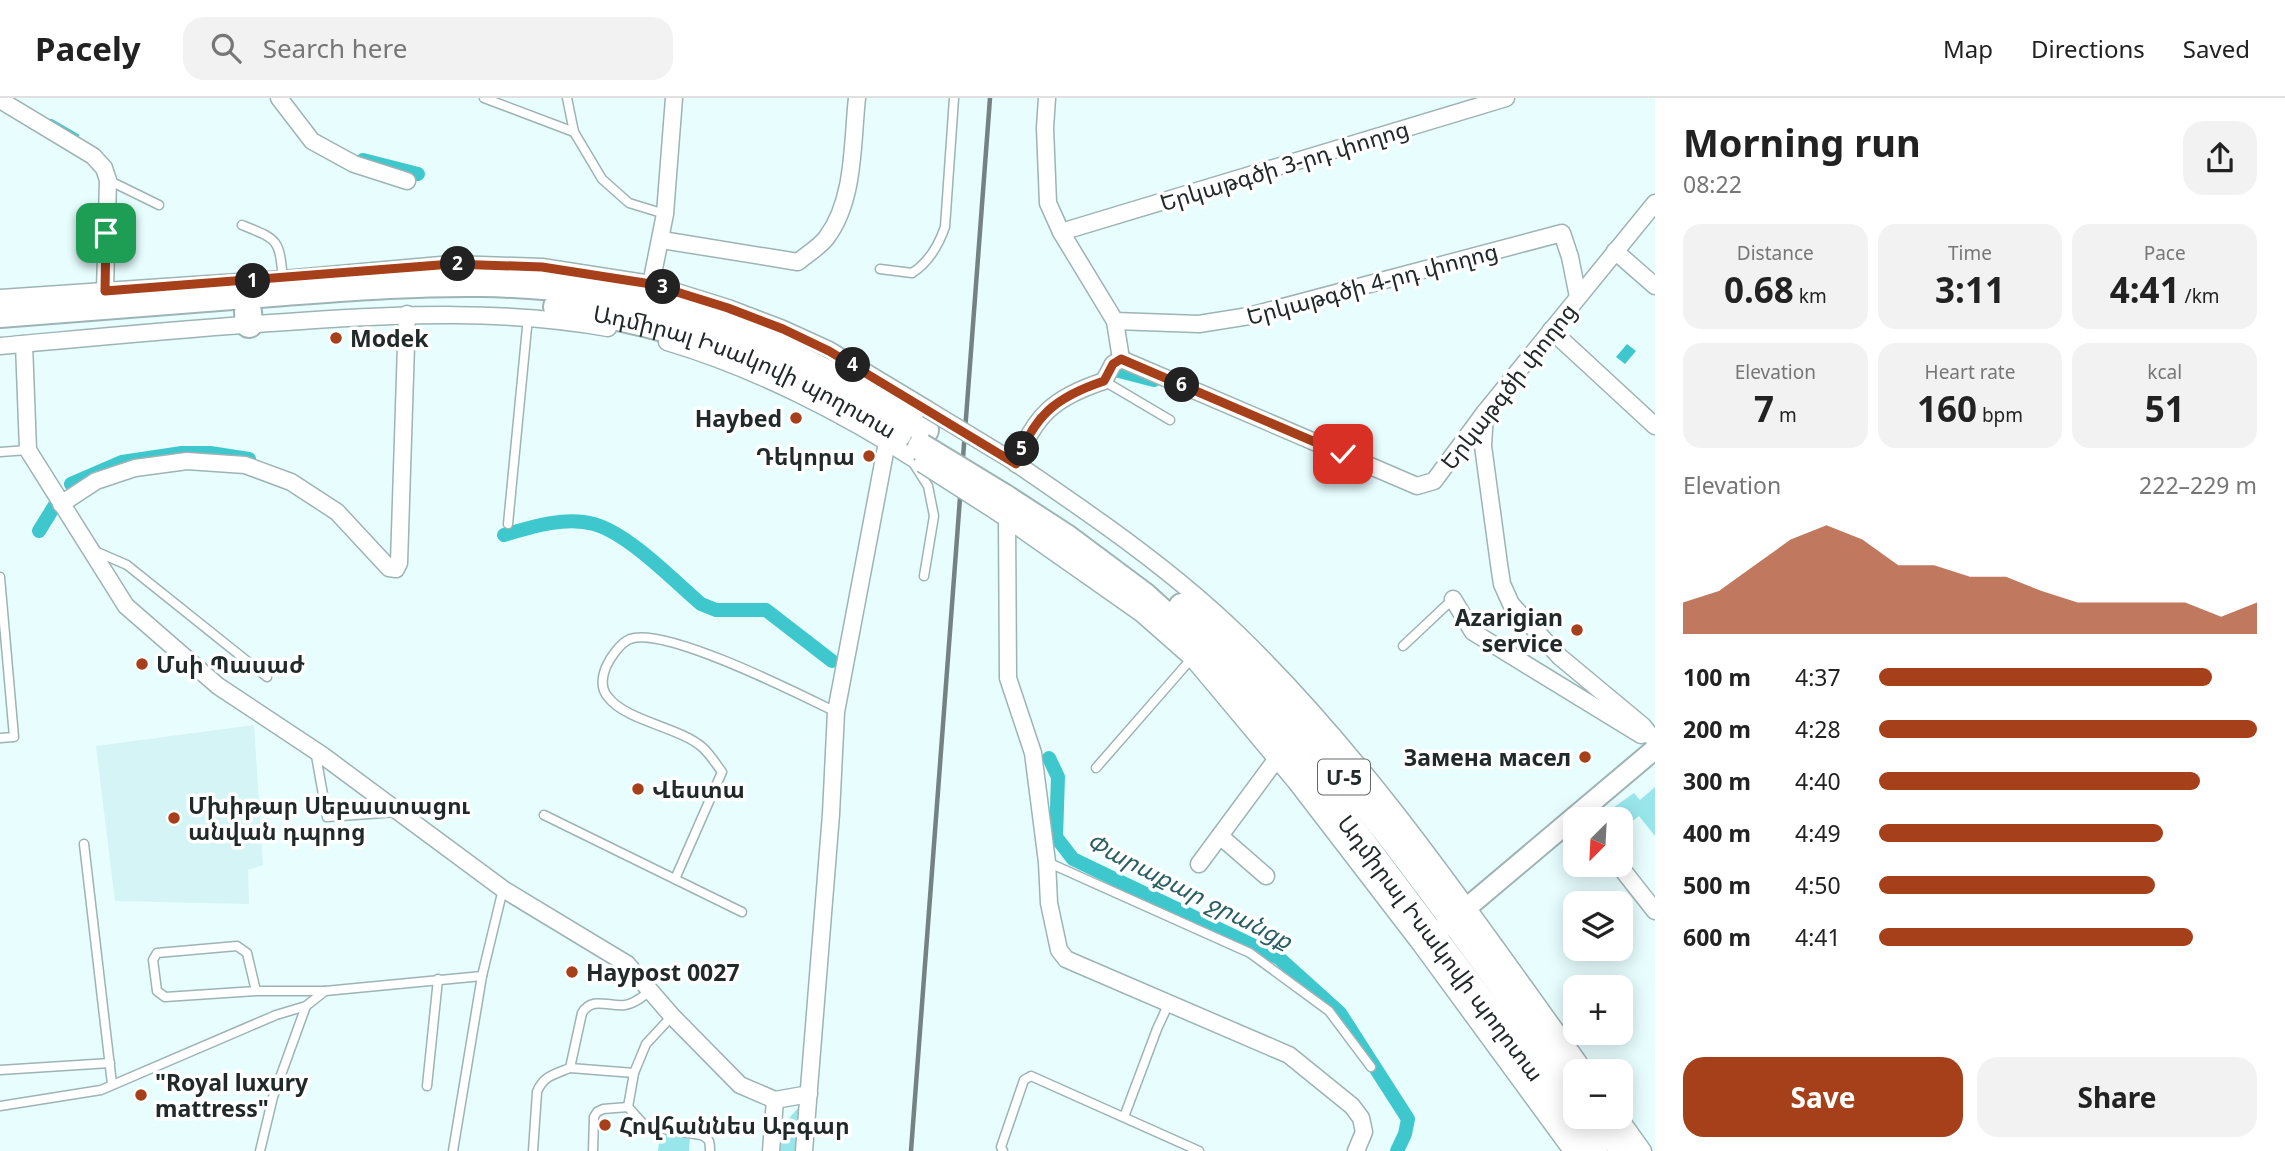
<!DOCTYPE html>
<html lang="en">
<head>
<meta charset="utf-8">
<style>
  :root { --surface:#fff; --page:#f2f2f2; --text:#222; --muted:#767676; --line:#e0e0e0; --accent:#a6401b }
  body { margin:0; font-family:"Noto Sans","Noto Sans Armenian",sans-serif; background:var(--page); color:var(--text); height:100vh; display:flex; flex-direction:column; font-size:26px; white-space:nowrap }
  * { box-sizing:border-box; margin:0 }
  p { font-size:23px; color:var(--muted) }
  .icon { flex:none; width:38px; height:38px; fill:none; stroke:currentColor; stroke-width:2; stroke-linecap:round; stroke-linejoin:round }
  .map { position:relative; flex:1; overflow:hidden }
  .side { display:flex; flex-direction:column; background:var(--surface); width:630px }
  .side>* { flex:none }
  .needle { width:46px; rotate:204deg }
  .buttons { position:absolute; left:1563px; top:709px; display:grid; gap:14px }
  .buttons a { display:grid; place-items:center; width:70px; height:70px; border-radius:14px; background:var(--surface); box-shadow:0 4px 18px #0003; font-size:35px }
  .pin { position:absolute; display:grid; place-items:center; width:60px; height:60px; color:#fff; margin:-30px; border-radius:14px; box-shadow:0 4px 10px #0006 }
  .km { position:absolute; width:35px; height:35px; margin:-18px; border-radius:50%; background:#222; color:#fff; font-size:19px; line-height:35px; text-align:center }
  .round { display:grid; place-items:center; flex:none; width:74px; height:74px; border-radius:21px; background:var(--page) }
  .summary { display:flex; align-items:center; justify-content:space-between; height:119px; padding:0 28px }
  h1 { font-size:38px; font-weight:700; line-height:52px }
  .stats { display:grid; grid-template-columns:repeat(3,1fr); gap:10px; height:119px; padding:7px 28px }
  .stats div { display:grid; align-content:center; border-radius:18px; background:var(--page); text-align:center }
  .stats b { font-size:35px; font-weight:700 }
  .stats small { font-size:19px; font-weight:400 }
  .stats p { font-size:19px }
  .chart { height:196px; padding:14px 28px }
  .chart p { display:flex; justify-content:space-between }
  .chart svg { width:100%; height:126px; margin-top:7px; fill:var(--accent); opacity:.7 }
  .primary-button { display:flex; gap:14px; margin-top:auto; padding:14px 28px }
  .primary-button a { flex:1; height:80px; border-radius:21px; background:var(--accent); color:#fff; font-size:28px; font-weight:700; line-height:80px; text-align:center }
  .primary-button a+a { background:var(--page); color:var(--text) }
  ul { padding:0 28px; list-style:none; font-size:23px }
  li { display:grid; grid-template-columns:112px 84px 1fr; align-items:center; height:52px }
  li i { height:18px; border-radius:9px; background:var(--accent) }
  header { display:flex; align-items:center; gap:42px; box-sizing:border-box; height:98px; padding:0 35px; background:var(--surface); border-bottom:2px solid var(--line) }
  header strong { font-size:33px }
  nav { display:flex; gap:38px; margin-inline-start:auto; font-size:24px }
  .search { width:490px; height:63px; background:var(--page); display:flex; align-items:center; gap:18px; box-sizing:border-box; padding:0 24px; border-radius:21px; color:var(--muted); font-size:26px }
  main { display:flex; flex:1; min-height:0 }
  .map>svg:first-child { display:block }
  .built { fill:#d4f4f5 }
  .green { fill:#98e6ea }
  .water { fill:#3fc7ce }
  .lines { fill:none; stroke-linecap:round; stroke-linejoin:round }
  .stream { stroke:#3fc7ce; stroke-width:4.5 }
  .canal { stroke:#3fc7ce; stroke-width:14 }
  .service-casing { stroke:#9eb3b4; stroke-width:11 }
  .minor-casing { stroke:#9eb3b4; stroke-width:19 }
  .tertiary-casing { stroke:#9eb3b4; stroke-width:23 }
  .trunk-casing { stroke:#9eb3b4; stroke-width:30 }
  .service { stroke:#fff; stroke-width:8 }
  .minor { stroke:#fff; stroke-width:16 }
  .tertiary { stroke:#fff; stroke-width:19 }
  .trunk { stroke:#fff; stroke-width:26 }
  .rail { stroke:#748283; stroke-width:4.5 }
  .minor-bridge-casing { stroke:#9eb3b4; stroke-width:19; stroke-linecap:butt }
  .trunk-bridge-casing { stroke:#9eb3b4; stroke-width:30; stroke-linecap:butt }
  .minor-bridge { stroke:#fff; stroke-width:16 }
  .trunk-bridge { stroke:#fff; stroke-width:26 }
  .route-casing { stroke:#fff; stroke-width:14 }
  .route { stroke:#a6401b; stroke-width:9 }
  .poi-dot { fill:#a6401b; stroke:#fff; stroke-width:2.5 }
  .labels { text-anchor:middle; dominant-baseline:central; stroke-width:7; stroke-linejoin:round; paint-order:stroke }
  .shield { fill:#fff; stroke:#64696a; stroke-width:2 }
  .shield-label { font-size:21px; font-weight:bold; fill:#21292a }
  .street-label { font-size:23px; fill:#21292a; stroke:#fff }
  .poi-label { font-size:23px; font-weight:bold; fill:#21292a; stroke:#fff; text-anchor:start }
  .water-label { font-size:24px; font-style:italic; fill:#285f62; stroke:#fff }
</style>
</head>
<body>
<header>
<strong>Pacely</strong>
<div class="search"><svg class="icon" aria-label="search" viewBox="0 0 24 24"><circle cx="10" cy="10" r="6"/><path d="M15 15l6 6"/></svg>Search here</div>
<nav><a>Map</a><a>Directions</a><a>Saved</a></nav>
</header>
<main>
<div class="map">
<svg width="1655" height="1053" viewBox="0 0 1655 1053">
  <rect width="100%" height="100%" fill="#e7fdfe"/>
  <path class="built" d="M254,627L263,767L248,772L249,806L115,803L96,648Z"/>
  <g class="green">
    <path d="M1655,689V738L1639,718L1621,732L1620,721H1606L1603,717L1634,695L1640,702Z"/>
    <path d="M799,1009L803,1015L800,1053H780L783,1027Z"/>
    <path d="M660,1036L690,1038L689,1053H658Z"/>
  </g>
  <path class="water" d="M1627,246L1636,253L1625,266L1616,259Z"/>
  <g class="lines">
    <path class="stream" d="M51,23L77,38"/>
    <g class="canal">
      <path d="M363,62L418,76"/>
      <path d="M1119,273L1154,282"/>
      <path d="M71,386L122,364L182,355H210L249,361"/>
      <path d="M39,433L55,407"/>
      <path d="M504,437C531,429 565,418 594,426C629,436 673,482 701,506L716,512H766L832,563"/>
      <path d="M1049,660L1058,679L1056,739L1073,761L1279,860L1340,915L1408,1021L1405,1036L1397,1053"/>
    </g>
    <g class="service-casing">
      <g id="service">
        <path d="M484,0L574,34"/>
        <path d="M567,0L574,34L602,81L629,105L665,116"/>
        <path d="M108,82L159,107"/>
        <path d="M242,127C279,142 279,141 283,181"/>
        <path d="M880,171L912,175C928,165 939,146 945,129L954,0"/>
        <path d="M1104,283L1170,322"/>
        <path d="M0,354L28,352"/>
        <path d="M914,366L928,388L934,418L924,478"/>
        <path d="M508,426L528,219"/>
        <path d="M95,453L127,467L267,579"/>
        <path d="M0,479L14,639L0,640"/>
        <path d="M1403,548L1453,501"/>
        <path d="M315,652L327,719L397,714"/>
        <path d="M1096,670L1192,560"/>
        <path d="M544,717L742,814"/>
        <path d="M84,746L112,986"/>
        <path d="M1047,764L1250,855L1329,913L1371,969"/>
        <path d="M675,781L722,674C716,666 710,656 702,649C679,629 626,623 608,599C600,590 602,579 606,569C610,560 620,545 630,541C665,528 799,596 836,614"/>
        <path d="M256,893L247,855L237,848L157,855L153,862L157,893L165,899L256,893H325"/>
        <path d="M672,918L646,946L634,975L628,1009L645,1028L701,1037C710,1041 710,1044 710,1053"/>
        <path d="M570,970L634,975"/>
        <path d="M0,972L110,965"/>
        <path d="M427,988L438,881"/>
        <path d="M0,1008L101,992L276,917L306,908L325,893L482,878"/>
        <path d="M1124,1019L1157,931L1169,905"/>
        <path d="M260,1053L273,999L306,908"/>
        <path d="M453,1053L482,878L503,791"/>
        <path d="M533,1053L537,994C543,978 555,976 570,970L582,915C592,898 609,909 625,907C634,906 642,899 650,893"/>
        <path d="M593,1053L594,1019L597,1014L603,1011L628,1009"/>
        <path d="M1003,1053L1001,1049L1024,982L1031,978L1199,1053"/>
      </g>
    </g>
    <g class="minor-casing">
      <g id="minor">
        <path d="M279,0L312,43L354,66L407,83"/>
        <path d="M1047,0L1045,30L1048,105L1061,134L1115,223L1121,261"/>
        <path d="M0,2L93,58L104,70L108,82L105,193"/>
        <path d="M1061,134L1506,0"/>
        <path d="M662,142L798,164C807,156 820,149 827,139C855,101 852,45 857,0"/>
        <path d="M1615,153L1655,188"/>
        <path d="M651,186L665,116L674,0"/>
        <path d="M0,200L283,181L452,166L542,169L651,186L728,210L783,231L829,252L927,311"/>
        <path d="M1115,223L1199,226L1249,218L1562,135L1570,159L1578,199"/>
        <path d="M1551,232L1655,328"/>
        <path d="M667,244C755,270 845,316 922,366"/>
        <path d="M24,246L28,352L126,508L218,588L322,657L503,791L627,866L672,918L740,987L775,1002L809,996"/>
        <path d="M0,248C100,239 201,229 301,223C404,216 507,212 608,230"/>
        <path d="M1121,261L1417,388L1434,383L1485,314L1655,105"/>
        <path d="M1485,314L1483,348L1499,466L1502,486L1511,506L1560,559L1643,628L1655,643"/>
        <path d="M1011,362C1090,416 1169,469 1238,536C1372,666 1476,823 1585,973"/>
        <path d="M1016,366C1034,317 1055,299 1104,283L1113,266L1121,261"/>
        <path d="M61,406L96,383L135,370L187,363L245,367L291,384L337,414L389,470L396,471L399,465L407,216"/>
        <path d="M997,414L1142,516L1192,560L1295,683L1421,847L1572,1053"/>
        <path d="M1007,420L1008,580L1033,655L1047,764L1049,805L1059,852L1066,861L1075,865L1289,957L1352,1008L1361,1020L1364,1034L1356,1053"/>
        <path d="M1453,501L1473,534L1641,637"/>
        <path d="M1220,738L1266,778"/>
        <path d="M1199,766L1281,655"/>
        <path d="M1618,766L1655,813"/>
        <path d="M1618,1018L1643,1053"/>
        <path d="M771,1053L775,1002"/>
        <path d="M804,1053L831,716L836,614L887,344"/>
      </g>
    </g>
    <g class="tertiary-casing">
      <path id="tertiary" d="M1444,829L1655,651"/>
    </g>
    <g class="trunk-casing">
      <g id="trunk">
        <path id="s1" d="M557,209C687,225 786,268 898,336"/>
        <path d="M248,214L249,226"/>
        <path d="M0,216C95,209 190,202 285,194C410,185 540,174 663,209C757,235 842,280 925,332"/>
        <path id="s2" d="M1003,399L1066,440L1145,499L1211,559L1346,723L1594,1053"/>
        <path d="M1182,509C1264,580 1332,663 1398,748C1458,827 1516,907 1575,987"/>
        <path d="M1598,1018L1624,1053"/>
      </g>
    </g>
    <use href="#service" class="service"/>
    <use href="#minor" class="minor"/>
    <use href="#tertiary" class="tertiary"/>
    <use href="#trunk" class="trunk"/>
    <path class="rail" d="M911,1053L990,0"/>
    <g class="minor-bridge-casing">
      <g id="minor-bridge">
        <path d="M927,311L1011,362"/>
        <path d="M922,366L997,414"/>
      </g>
    </g>
    <g class="trunk-bridge-casing">
      <path id="trunk-bridge" d="M921,349L1003,399"/>
    </g>
    <use href="#minor-bridge" class="minor-bridge"/>
    <use href="#trunk-bridge" class="trunk-bridge"/>
  </g>
  <g class="lines">
    <g class="route-casing">
      <path id="route" d="M106,135L105,193L452,166L542,169L651,186L728,210L783,231L829,253L1016,366C1034,317 1056,299 1104,283L1113,266L1121,261L1343,356"/>
    </g>
    <use href="#route" class="route"/>
  </g>
  <g class="poi-dot">
    <circle cx="336" cy="240" r="7"/>
    <circle cx="796" cy="320" r="7"/>
    <circle cx="869" cy="358" r="7"/>
    <circle cx="1577" cy="532" r="7"/>
    <circle cx="142" cy="566" r="7"/>
    <circle cx="1585" cy="659" r="7"/>
    <circle cx="638" cy="691" r="7"/>
    <circle cx="174" cy="720" r="7"/>
    <circle cx="572" cy="874" r="7"/>
    <circle cx="141" cy="997" r="7"/>
    <circle cx="605" cy="1027" r="7"/>
  </g>
  <g class="labels">
    <rect class="shield" x="1318" y="661.5" width="52" height="35" rx="5"/>
    <g class="shield-label">
      <text x="1344" y="679">Մ-5</text>
    </g>
    <g class="street-label">
      <text transform="translate(1284 67) rotate(-17)">Երկաթգծի 3-րդ փողոց</text>
      <text transform="translate(1372 185) rotate(-15)">Երկաթգծի 4-րդ փողոց</text>
      <text stroke="none"><textPath href="#s1" startOffset="200">Ադմիրալ Իսակովի պողոտա</textPath></text>
      <text transform="translate(1508 288) rotate(-52)">Երկաթգծի փողոց</text>
      <text stroke="none"><textPath href="#s2" startOffset="634">Ադմիրալ Իսակովի պողոտա</textPath></text>
    </g>
    <g class="poi-label">
      <text x="350" y="240">Modek</text>
      <text x="782" y="320" text-anchor="end">Haybed</text>
      <text x="855" y="358" text-anchor="end">Դեկորա</text>
      <text x="1563" y="519" text-anchor="end">Azarigian<tspan x="1563" dy="26">service</tspan></text>
      <text x="156" y="566">Մսի Պասաժ</text>
      <text x="1571" y="659" text-anchor="end">Замена масел</text>
      <text x="652" y="691">Վեստա</text>
      <text x="188" y="707">Մխիթար Սեբաստացու<tspan x="188" dy="26">անվան դպրոց</tspan></text>
      <text x="586" y="874">Haypost 0027</text>
      <text x="155" y="984">"Royal luxury<tspan x="155" dy="26">mattress"</tspan></text>
      <text x="619" y="1027">Հովհաննես Աբգար</text>
    </g>
    <g class="water-label">
      <text transform="translate(1190 792) rotate(27)">Փարաքար ջրանցք</text>
    </g>
  </g>
</svg>
<div class="buttons">
<a><svg class="needle" viewBox="-14 -14 28 28"><path d="M0-13l5 13h-10z" fill="#e53935"/><path d="M0 13l5-13h-10z" fill="#767676"/></svg></a>
<a><svg class="icon" aria-label="layers" viewBox="0 0 24 24"><path d="M12 4l9 5-9 5-9-5zM3 14l9 5 9-5"/></svg></a>
<a>+</a>
<a>−</a>
</div>
<div class="pin" style="left:106px;top:135px;background:#1e9e55"><svg class="icon" aria-label="arrive" viewBox="0 0 24 24"><path d="M6 21V4h12l-3 4 3 4H6"/></svg></div>
<div class="pin" style="left:1343px;top:356px;background:#d93025"><svg class="icon" aria-label="check" viewBox="0 0 24 24"><path d="M5 12l5 5 9-10"/></svg></div>
<b class="km" style="left:253px;top:183px">1</b>
<b class="km" style="left:458px;top:166px">2</b>
<b class="km" style="left:663px;top:189px">3</b>
<b class="km" style="left:853px;top:267px">4</b>
<b class="km" style="left:1022px;top:351px">5</b>
<b class="km" style="left:1182px;top:287px">6</b>
</div>
<section class="side">
<div class="summary"><div><h1>Morning run</h1><p>08:22</p></div><a class="round"><svg class="icon" aria-label="share" viewBox="0 0 24 24"><path d="M12 15V3M7 8l5-5 5 5M5 13v7h14v-7"/></svg></a></div>
<div class="stats">
<div><p>Distance</p><b>0.68<small> km</small></b></div>
<div><p>Time</p><b>3:11</b></div>
<div><p>Pace</p><b>4:41<small> /km</small></b></div>
</div>
<div class="stats">
<div><p>Elevation</p><b>7<small> m</small></b></div>
<div><p>Heart rate</p><b>160<small> bpm</small></b></div>
<div><p>kcal</p><b>51</b></div>
</div>
<div class="chart"><p><span>Elevation</span>222–229 m</p>
<svg viewBox="0 0 160 44" preserveAspectRatio="none"><path d="M0 44V33L10 29L20 20L30 11L40 6L50 11L60 20L70 20L80 24L90 24L100 29L110 33L120 33L130 33L140 33L150 38L160 33V44z"/></svg>
</div>
<ul>
<li><b>100 m</b>4:37<i style="width:88%"></i></li>
<li><b>200 m</b>4:28<i style="width:100%"></i></li>
<li><b>300 m</b>4:40<i style="width:85%"></i></li>
<li><b>400 m</b>4:49<i style="width:75%"></i></li>
<li><b>500 m</b>4:50<i style="width:73%"></i></li>
<li><b>600 m</b>4:41<i style="width:83%"></i></li>
</ul>
<div class="primary-button"><a>Save</a><a>Share</a></div>
</section>
</main>
</body>
</html>
